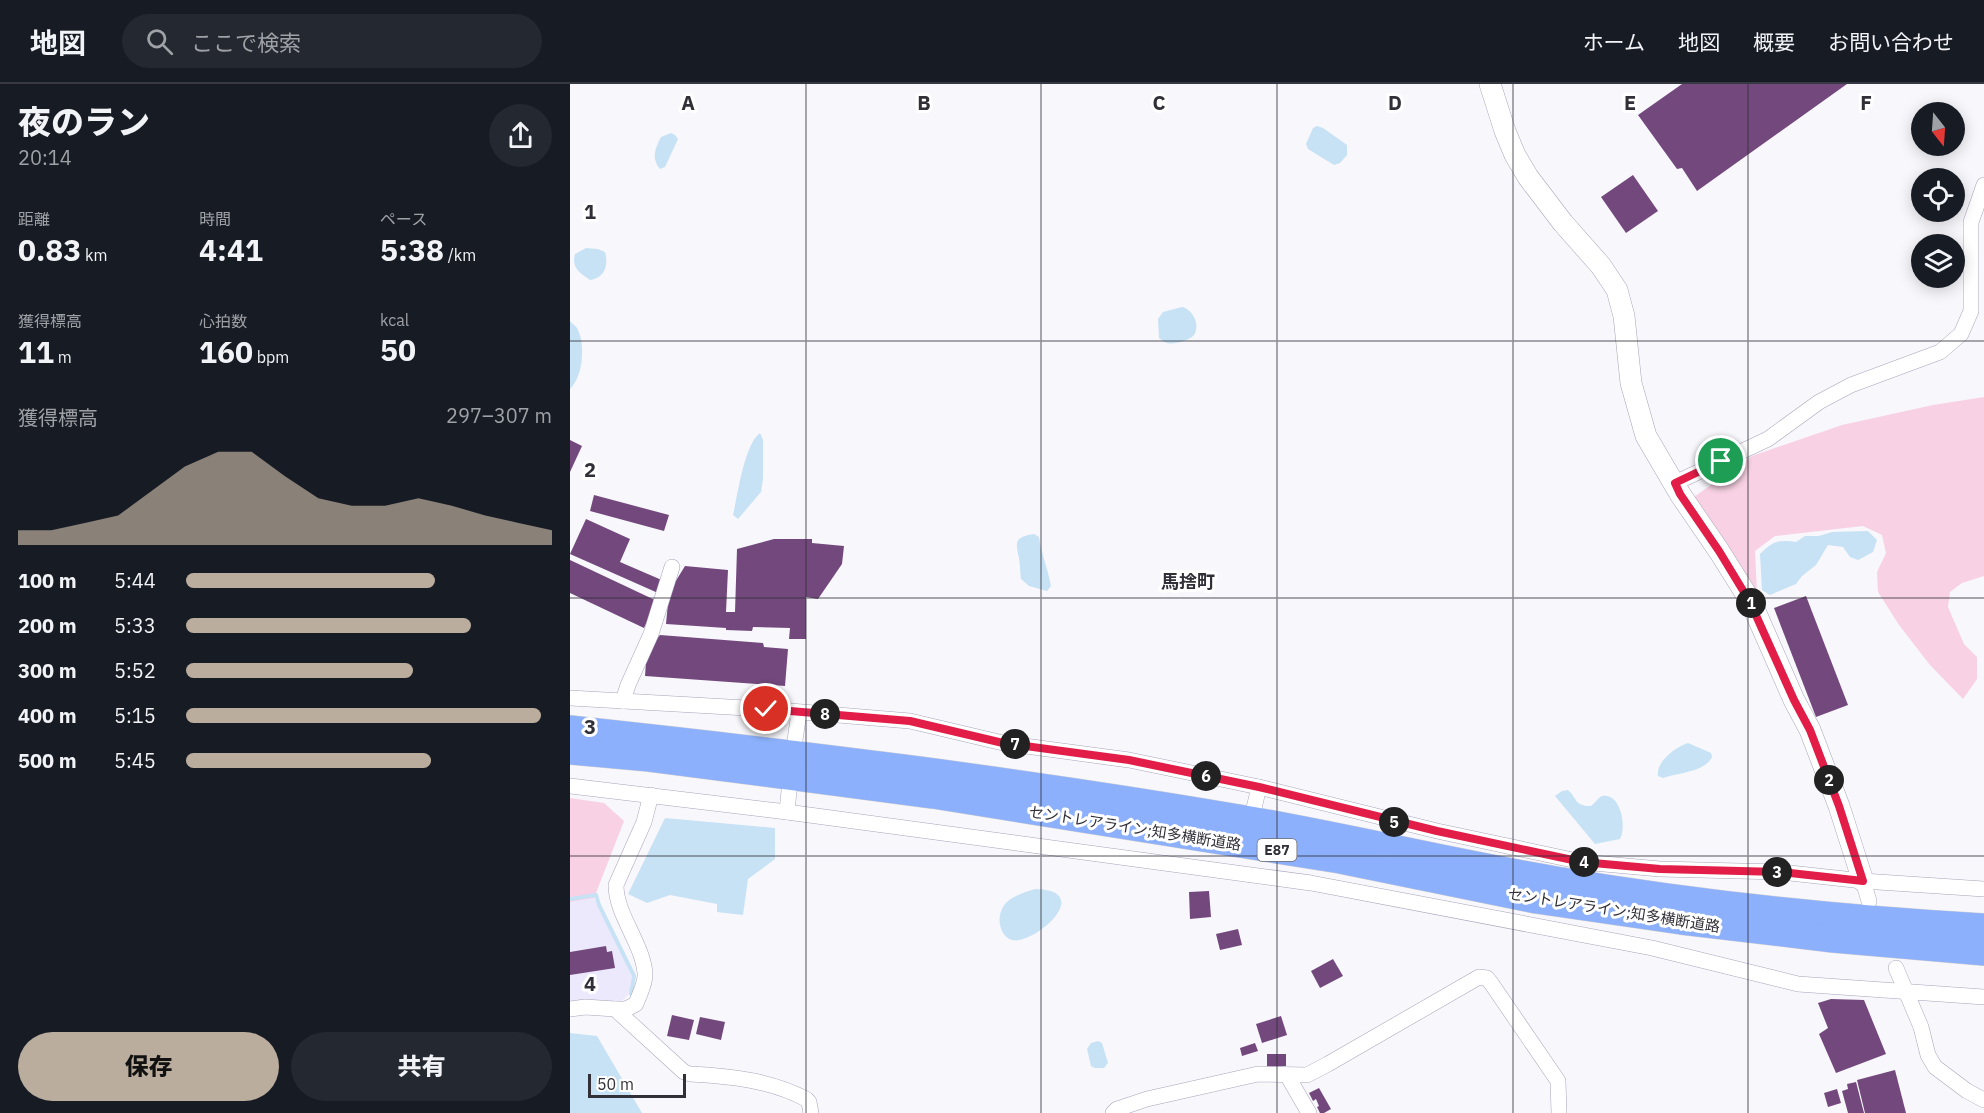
<!DOCTYPE html>
<html lang="ja">
<head>
<meta charset="utf-8">
<style>
  :root { --surface:#171b24; --page:#242831; --text:#f1f3f6; --muted:#9ea1a6; --line:#363941; --accent:#bbad9d }
  body { margin:0; font-family:"IBM Plex Sans","Noto Sans JP",sans-serif; background:var(--page); color:var(--text); height:100vh; display:flex; flex-direction:column; font-size:22px; white-space:nowrap }
  * { box-sizing:border-box; margin:0 }
  p { font-size:20px; color:var(--muted) }
  .icon { flex:none; width:33px; height:33px; fill:none; stroke:currentColor; stroke-width:2; stroke-linecap:round; stroke-linejoin:round }
  .map { position:relative; flex:1; overflow:hidden }
  .panel { display:flex; flex-direction:column; background:var(--surface); width:570px }
  .panel>* { flex:none }
  .needle { width:39px; rotate:163deg }
  .tools { position:absolute; left:1341px; top:18px; display:grid; gap:12px }
  .tools a { display:grid; place-items:center; width:54px; height:54px; border-radius:50%; background:var(--surface); box-shadow:0 3px 15px #0003; font-size:30px }
  .scale { position:absolute; left:18px; bottom:15px; width:98px; box-sizing:border-box; padding-left:6px; border:3px solid #313038; border-top:0; font-size:16px; line-height:21px; white-space:nowrap; color:#313038; -webkit-text-stroke:4px #fff; paint-order:stroke }
  .pin { position:absolute; display:grid; place-items:center; width:51px; height:51px; color:#fff; margin:-26px; border:3px solid #fff; border-radius:50%; box-shadow:0 2px 6px #0007 }
  .km { position:absolute; width:30px; height:30px; margin:-15px; border-radius:50%; background:#222; color:#fff; font-size:16px; line-height:30px; text-align:center }
  .round { display:grid; place-items:center; flex:none; width:63px; height:63px; border-radius:32px; background:var(--page) }
  .summary { display:flex; align-items:center; justify-content:space-between; height:102px; padding:0 18px }
  h1 { font-size:33px; font-weight:800; line-height:45px }
  .metrics { display:grid; grid-template-columns:repeat(3,1fr); gap:9px; height:102px; padding:6px 18px }
  .metrics div { display:grid; align-content:center }
  .metrics b { font-size:30px; font-weight:800 }
  .metrics small { font-size:16px; font-weight:400 }
  .metrics p { font-size:16px }
  .chart { height:168px; padding:12px 18px }
  .chart p { display:flex; justify-content:space-between }
  .chart svg { width:100%; height:108px; margin-top:6px; fill:var(--accent); opacity:.7 }
  .cta { display:flex; gap:12px; margin-top:auto; padding:12px 18px }
  .cta a { flex:1; height:69px; border-radius:36px; background:var(--accent); color:#111; font-size:24px; font-weight:800; line-height:69px; text-align:center }
  .cta a+a { background:var(--page); color:var(--text) }
  ul { padding:0 18px; list-style:none; font-size:20px }
  li { display:grid; grid-template-columns:96px 72px 1fr; align-items:center; height:45px }
  li i { height:15px; border-radius:8px; background:var(--accent) }
  header { display:flex; align-items:center; gap:36px; box-sizing:border-box; height:84px; padding:0 30px; background:var(--surface); border-bottom:2px solid var(--line) }
  header strong { font-size:28px }
  nav { display:flex; gap:33px; margin-inline-start:auto; font-size:21px }
  .search { width:420px; height:54px; background:var(--page); display:flex; align-items:center; gap:15px; box-sizing:border-box; padding:0 21px; border-radius:33px; color:var(--muted); font-size:22px }
  main { display:flex; flex:1; min-height:0 }
  .map>svg:first-child { display:block }
  .built { fill:#ebe9fb }
  .green { fill:#f8d2e4 }
  .water { fill:#c7e2f4 }
  .lines { fill:none; stroke-linecap:round; stroke-linejoin:round }
  .stream { stroke:#c7e2f4; stroke-width:4 }
  .building { fill:#73497d }
  .street-casing { stroke:#a8a5ba; stroke-width:16 }
  .secondary-casing { stroke:#a8a5ba; stroke-width:22 }
  .highway-casing { stroke:#d2d1d3; stroke-width:28 }
  .street { stroke:#fff; stroke-width:15 }
  .secondary { stroke:#fff; stroke-width:21 }
  .highway { stroke:#8cb0fb; stroke-width:27 }
  .route-casing { stroke:#fff; stroke-width:12 }
  .route { stroke:#e11d48; stroke-width:8 }
  .grid { fill:none; stroke:#313038; stroke-width:1.5; stroke-opacity:0.55 }
  .labels { text-anchor:middle; dominant-baseline:central; stroke-width:6; stroke-linejoin:round; paint-order:stroke }
  .shield { fill:#fff; stroke:#6f6e74; stroke-width:1.5 }
  .shield-label { font-size:14px; font-weight:bold; fill:#313038 }
  .street-label { font-size:15px; fill:#313038; stroke:#fff }
  .quarter-label { font-size:18px; font-weight:bold; fill:#313038; stroke:#fff }
  .grid-label { font-size:20px; text-anchor:middle; font-weight:bold; fill:#313038; stroke:#fff; stroke-width:6; stroke-linejoin:round; paint-order:stroke }
</style>
</head>
<body>
<header>
<strong>地図</strong>
<div class="search"><svg class="icon" aria-label="search" viewBox="0 0 24 24"><circle cx="10" cy="10" r="6"/><path d="M15 15l6 6"/></svg>ここで検索</div>
<nav><a>ホーム</a><a>地図</a><a>概要</a><a>お問い合わせ</a></nav>
</header>
<main>
<section class="panel">
<div class="summary"><div><h1>夜のラン</h1><p>20:14</p></div><a class="round"><svg class="icon" aria-label="share" viewBox="0 0 24 24"><path d="M12 15V3M7 8l5-5 5 5M5 13v7h14v-7"/></svg></a></div>
<div class="metrics">
<div><p>距離</p><b>0.83<small> km</small></b></div>
<div><p>時間</p><b>4:41</b></div>
<div><p>ペース</p><b>5:38<small> /km</small></b></div>
</div>
<div class="metrics">
<div><p>獲得標高</p><b>11<small> m</small></b></div>
<div><p>心拍数</p><b>160<small> bpm</small></b></div>
<div><p>kcal</p><b>50</b></div>
</div>
<div class="chart"><p><span>獲得標高</span>297–307 m</p>
<svg viewBox="0 0 160 44" preserveAspectRatio="none"><path d="M0 44V38L10 38L20 35L30 32L40 22L50 12L60 6L70 6L80 16L90 25L100 28L110 28L120 25L130 28L140 32L150 35L160 38V44z"/></svg>
</div>
<ul>
<li><b>100 m</b>5:44<i style="width:68%"></i></li>
<li><b>200 m</b>5:33<i style="width:78%"></i></li>
<li><b>300 m</b>5:52<i style="width:62%"></i></li>
<li><b>400 m</b>5:15<i style="width:97%"></i></li>
<li><b>500 m</b>5:45<i style="width:67%"></i></li>
</ul>
<div class="cta"><a>保存</a><a>共有</a></div>
</section>
<div class="map">
<svg width="1414" height="1029" viewBox="0 0 1414 1029">
  <rect width="100%" height="100%" fill="#f8f7fc"/>
  <path class="built" d="M24,814L62,893L59,910L50,919H0V818Z"/>
  <g class="green">
    <path d="M1414,313V492L1392,499L1380,508L1378,523L1394,560L1407,573V595L1393,615L1360,581L1329,541L1308,508L1307,488L1316,469L1312,451L1293,442L1205,452L1185,467L1187,508L1121,415L1182,372L1272,341L1363,321Z"/>
    <path d="M0,714L34,719L54,737L24,814L0,818Z"/>
  </g>
  <g class="water">
    <path d="M747,42L753,44L777,61V71L770,79L764,81L738,65L736,60L743,44Z"/>
    <path d="M101,49L105,51L108,55L95,83L90,85C81,74 85,65 91,53Z"/>
    <path d="M16,164L28,165L35,168C39,182 34,194 20,196C10,189 1,184 5,170Z"/>
    <path d="M612,223C622,225 631,240 624,251C621,256 603,261 597,259C593,258 592,256 589,254L588,235L593,228Z"/>
    <path d="M0,237C2,240 5,241 7,244C16,260 13,293 0,305Z"/>
    <path d="M190,349L193,356V395L191,408L168,435L163,431C168,410 174,361 190,349Z"/>
    <path d="M1298,447L1307,456L1303,468L1288,476L1280,473L1273,463L1258,461L1246,481L1232,492L1226,500L1200,511L1192,506L1190,470C1204,456 1208,456 1226,458L1235,452H1249L1262,448Z"/>
    <path d="M464,450L469,453C471,469 478,485 481,502L477,507L459,502L451,495C450,488 450,481 449,474C445,457 445,453 464,450Z"/>
    <path d="M1118,659L1141,669L1142,673C1135,688 1107,689 1093,694L1088,692C1086,677 1106,663 1118,659Z"/>
    <path d="M998,706C1008,715 1004,722 1021,722C1025,719 1029,713 1032,712C1051,708 1057,744 1050,755L1025,760L985,712L992,707Z"/>
    <path d="M95,734L205,744V775L178,795L173,831L147,828V820L100,811L77,819L58,810Z"/>
    <path d="M465,805C520,806 476,851 449,856C431,860 423,833 436,819C443,812 455,808 465,805Z"/>
    <path d="M0,949L27,952L72,1029H0Z"/>
    <path d="M528,957L532,959L538,979L534,984H525L521,982L517,965L521,959Z"/>
  </g>
  <g class="lines">
    <path class="stream" d="M0,815L26,811L29,821L64,892L61,910"/>
  </g>
  <g class="building">
    <path d="M1112,0H1277L1127,107L1112,84L1107,85L1068,31Z"/>
    <path d="M1063,91L1088,127L1056,149L1031,113Z"/>
    <path d="M0,356L12,362L0,388Z"/>
    <path d="M24,411L99,431L94,447L20,427Z"/>
    <path d="M16,435L60,455L50,478L94,497L88,509L0,470Z"/>
    <path d="M204,455H242V459L274,462L272,480L248,515L236,513V555H219L220,544L183,543L182,547L156,546V544L96,540L99,508L115,482L158,486L156,528H165L167,465Z"/>
    <path d="M0,476L87,517L74,544L0,509Z"/>
    <path d="M1236,512L1278,621L1246,633L1204,524Z"/>
    <path d="M90,551L193,559L194,563L218,565L215,602L75,592L77,564Z"/>
    <path d="M639,807L641,833L620,835L619,808Z"/>
    <path d="M668,845L672,861L650,866L646,850Z"/>
    <path d="M36,862L37,868L42,867L45,884L0,891V868Z"/>
    <path d="M763,875L773,892L750,904L741,887Z"/>
    <path d="M1261,915L1294,916L1316,970L1266,989L1249,950L1258,944L1248,919Z"/>
    <path d="M102,931L124,936L119,956L97,952Z"/>
    <path d="M711,932L717,951L692,959L686,940Z"/>
    <path d="M130,933L155,938L151,956L126,950Z"/>
    <path d="M685,959L688,967L672,972L670,964Z"/>
    <path d="M697,970H716V982L697,983Z"/>
    <path d="M1325,986L1336,1029H1295L1287,996Z"/>
    <path d="M1286,998L1294,1029H1278L1272,1007L1278,1005L1277,1000Z"/>
    <path d="M749,1004L761,1025L754,1029H750L747,1023L749,1022L746,1015L743,1017L739,1009Z"/>
    <path d="M1267,1005L1271,1019L1258,1023L1254,1009Z"/>
  </g>
  <g class="lines">
    <g class="street-casing">
      <g id="street">
        <path d="M1105,399L1198,355L1249,318L1281,301L1370,268L1391,250L1401,227V138L1414,101"/>
        <path d="M0,614L196,625L340,637L433,659L559,676L689,703L867,747L1012,778L1090,785L1211,788L1293,797L1414,805"/>
        <path d="M53,617L58,601L81,550L102,483"/>
        <path d="M225,656L229,629"/>
        <path d="M0,702L217,728L741,799L1082,864L1228,900L1414,913"/>
        <path d="M684,724L689,703"/>
        <path d="M217,728L219,707"/>
        <path d="M1293,797L1299,817"/>
        <path d="M1326,884L1351,943L1358,971L1365,983L1397,1007L1414,1016"/>
        <path d="M0,925L15,923L45,925L114,988L120,990C159,992 200,996 236,1015L239,1018L241,1029"/>
        <path d="M45,925H56L66,920C69,911 76,899 75,889C72,858 46,831 46,801L74,738L81,711"/>
        <path d="M717,991L739,1029"/>
        <path d="M543,1029L547,1025L577,1015L688,990L737,991L758,980L909,893L917,894L921,899L988,997L989,1029"/>
      </g>
    </g>
    <g class="secondary-casing">
      <path id="secondary" d="M920,0L935,47L945,71L958,93L993,139L1031,182L1047,206L1054,232L1061,299L1076,352L1110,410L1149,467L1181,518L1224,616L1240,646L1269,722L1293,797"/>
    </g>
    <g class="highway-casing">
      <g id="highway">
        <path d="M0,645C224,669 447,696 669,734C775,752 880,778 986,796C1128,820 1271,835 1414,843"/>
        <path d="M0,667L79,674L363,711L770,776L966,816L1111,837L1263,855L1414,868"/>
      </g>
    </g>
    <use href="#street" class="street"/>
    <use href="#secondary" class="secondary"/>
    <use href="#highway" class="highway"/>
  </g>
  <g class="lines">
    <g class="route-casing">
      <path id="route" d="M196,625L340,637L433,659L559,676L689,703L867,747L1012,778L1090,785L1211,788L1293,797L1269,722L1240,646L1224,616L1180,518L1149,467L1110,410L1105,399L1151,377"/>
    </g>
    <use href="#route" class="route"/>
  </g>
  <path class="grid" d="M236,0V1029M471,0V1029M707,0V1029M943,0V1029M1178,0V1029M0,257H1414M0,514H1414M0,772H1414"/>
  <g class="labels">
    <rect class="shield" x="687.5" y="755" width="39" height="22" rx="4.5"/>
    <g class="shield-label">
      <text x="707" y="766">E87</text>
    </g>
    <g class="street-label">
      <text transform="translate(565 744) rotate(9)">セントレアライン;知多横断道路</text>
      <text transform="translate(1044 826) rotate(9)">セントレアライン;知多横断道路</text>
    </g>
    <g class="quarter-label">
      <text x="618" y="497">馬捨町</text>
    </g>
  </g>
  <g class="grid-label">
    <text x="118" y="26">A</text>
    <text x="354" y="26">B</text>
    <text x="589" y="26">C</text>
    <text x="825" y="26">D</text>
    <text x="1060" y="26">E</text>
    <text x="1296" y="26">F</text>
    <text x="20" y="135">1</text>
    <text x="20" y="393">2</text>
    <text x="20" y="650">3</text>
    <text x="20" y="907">4</text>
  </g>
</svg>
<div class="tools">
<a><svg class="needle" viewBox="-14 -14 28 28"><path d="M0-13l5 13h-10z" fill="#e53935"/><path d="M0 13l5-13h-10z" fill="#9ea1a6"/></svg></a>
<a><svg class="icon" aria-label="locate" viewBox="0 0 24 24"><circle cx="12" cy="12" r="6"/><path d="M12 2v4M12 18v4M2 12h4M18 12h4"/></svg></a>
<a><svg class="icon" aria-label="layers" viewBox="0 0 24 24"><path d="M12 4l9 5-9 5-9-5zM3 14l9 5 9-5"/></svg></a>
</div>
<div class="scale">50 m</div>
<div class="pin" style="left:1151px;top:377px;background:#1e9e55"><svg class="icon" aria-label="arrive" viewBox="0 0 24 24"><path d="M6 21V4h12l-3 4 3 4H6"/></svg></div>
<div class="pin" style="left:196px;top:625px;background:#d93025"><svg class="icon" aria-label="check" viewBox="0 0 24 24"><path d="M5 12l5 5 9-10"/></svg></div>
<b class="km" style="left:1181px;top:519px">1</b>
<b class="km" style="left:1259px;top:696px">2</b>
<b class="km" style="left:1207px;top:788px">3</b>
<b class="km" style="left:1014px;top:778px">4</b>
<b class="km" style="left:824px;top:738px">5</b>
<b class="km" style="left:636px;top:692px">6</b>
<b class="km" style="left:445px;top:660px">7</b>
<b class="km" style="left:255px;top:630px">8</b>
</div>
</main>
</body>
</html>
